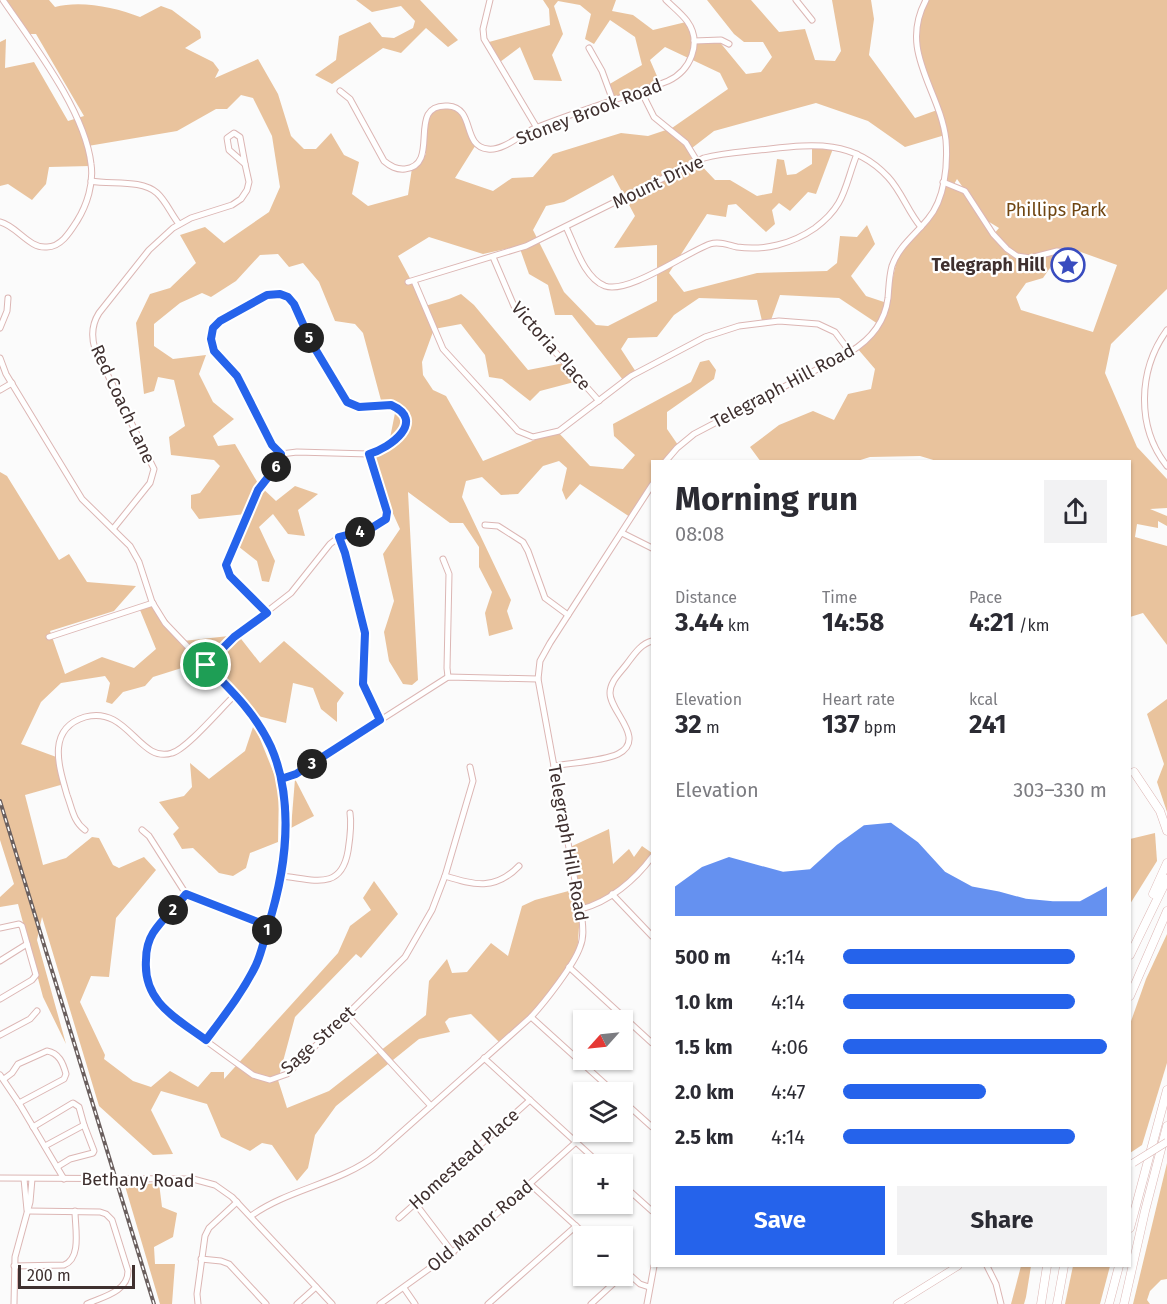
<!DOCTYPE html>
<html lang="en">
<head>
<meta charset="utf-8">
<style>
  :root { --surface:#fff; --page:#f2f2f3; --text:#2b2b33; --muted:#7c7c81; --accent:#2563eb }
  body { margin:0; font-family:"Fira Sans",sans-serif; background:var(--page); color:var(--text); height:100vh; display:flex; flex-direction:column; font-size:22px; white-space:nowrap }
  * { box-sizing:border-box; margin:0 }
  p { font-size:20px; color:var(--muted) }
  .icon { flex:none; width:33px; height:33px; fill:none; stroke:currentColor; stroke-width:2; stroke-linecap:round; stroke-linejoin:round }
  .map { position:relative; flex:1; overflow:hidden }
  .drawer { position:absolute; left:651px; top:460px; width:480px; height:807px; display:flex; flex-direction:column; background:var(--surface); border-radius:0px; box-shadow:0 2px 4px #0004 }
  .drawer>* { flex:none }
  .needle { width:39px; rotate:243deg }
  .controls { position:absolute; left:573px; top:1010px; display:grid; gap:12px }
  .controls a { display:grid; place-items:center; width:60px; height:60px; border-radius:0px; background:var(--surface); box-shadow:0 2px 4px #0004; font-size:30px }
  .scale { position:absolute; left:18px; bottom:15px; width:117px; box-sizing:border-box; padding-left:6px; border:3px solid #3f302f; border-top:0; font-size:16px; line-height:21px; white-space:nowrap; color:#3f302f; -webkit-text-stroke:4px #fff; paint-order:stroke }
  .pin { position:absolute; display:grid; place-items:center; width:51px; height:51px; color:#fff; margin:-26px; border:3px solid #fff; border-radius:50%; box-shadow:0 2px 6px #0007 }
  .km { position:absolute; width:30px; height:30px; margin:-15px; border-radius:50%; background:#222; color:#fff; font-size:16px; line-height:30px; text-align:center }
  .round { display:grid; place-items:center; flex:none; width:63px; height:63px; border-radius:0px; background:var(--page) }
  .head { display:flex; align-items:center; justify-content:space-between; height:102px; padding:0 24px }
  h1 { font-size:33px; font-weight:700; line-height:45px }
  .metrics { display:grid; grid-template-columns:repeat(3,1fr); gap:9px; height:102px; padding:6px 24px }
  .metrics div { display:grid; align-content:center }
  .metrics b { font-size:26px; font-weight:700 }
  .metrics small { font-size:16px; font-weight:400 }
  .metrics p { font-size:16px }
  .chart { height:168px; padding:12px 24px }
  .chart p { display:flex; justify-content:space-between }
  .chart svg { width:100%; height:108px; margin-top:6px; fill:var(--accent); opacity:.7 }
  .action { display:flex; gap:12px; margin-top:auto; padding:12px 24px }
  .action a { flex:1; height:69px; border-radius:0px; background:var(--accent); color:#fff; font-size:24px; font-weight:700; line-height:69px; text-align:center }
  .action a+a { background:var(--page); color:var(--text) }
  ul { padding:0 24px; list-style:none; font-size:20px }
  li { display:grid; grid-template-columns:96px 72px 1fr; align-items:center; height:45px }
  li i { height:15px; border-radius:8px; background:var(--accent) }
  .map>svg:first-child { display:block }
  .green { fill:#e9c39d; fill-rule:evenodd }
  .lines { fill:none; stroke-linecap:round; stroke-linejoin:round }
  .minor-casing { stroke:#dcb6b4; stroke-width:7 }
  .major-casing { stroke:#dcb6b4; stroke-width:8 }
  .highway-casing { stroke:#dcb6b4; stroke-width:9 }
  .minor { stroke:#fff; stroke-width:5 }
  .major { stroke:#fff; stroke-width:7 }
  .highway { stroke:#fff; stroke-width:8 }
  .rail-casing { stroke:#6a5f5e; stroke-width:4 }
  .rail { stroke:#fff; stroke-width:1.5; stroke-dasharray:4.5; stroke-linecap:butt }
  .major-bridge-casing { stroke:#dcb6b4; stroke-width:8; stroke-linecap:butt }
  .major-bridge { stroke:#fff; stroke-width:7 }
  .route-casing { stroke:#fff; stroke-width:12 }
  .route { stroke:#2563eb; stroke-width:8 }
  .labels { text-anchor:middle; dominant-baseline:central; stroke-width:4.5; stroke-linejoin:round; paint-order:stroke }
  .street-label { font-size:18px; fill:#3f302f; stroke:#fff }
  .park-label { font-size:18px; fill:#6f4511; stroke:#fff }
  .poi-label { font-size:18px; font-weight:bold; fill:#3f302f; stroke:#fff; text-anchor:end }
</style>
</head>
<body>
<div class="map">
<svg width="1167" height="1304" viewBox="0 0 1167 1304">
  <rect width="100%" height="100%" fill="#fbfbfb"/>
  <g class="green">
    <path d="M4,0H49L55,7C80,0 115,7 140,17L161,6L172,10L200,31L201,38L185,48L213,62L219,70L215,78L258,59L278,94L291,136L304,149H316L331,133L344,155L359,162L352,194L368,206L408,195L412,168L426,154V118L438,107L460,108L477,143L455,178L493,191L512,178L533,177L553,154L621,133L648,136L672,128L728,89L720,73L665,47L650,60L660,83L614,100L608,85L642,65L635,37L610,20L594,44L585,39L591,14L580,5L558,1L554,6L563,34L552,55L562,81L534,80L520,47L500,62L489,42L550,25L549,9L543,0H616L612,11L633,15L653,30L686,22L694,41L718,40L746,74L761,72L772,57L763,42H744L734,34L707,0H751L779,32L805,29L815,60L835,61L841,51L832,0H871L874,19L869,55L915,118L940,109L920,61L918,18L927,0H1167V289L1111,344L1105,373L1137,447L1167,479V508L1150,509L1167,516V526L1158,521V528L1137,524L1135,537L1167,546V645L1143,613L1130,617V462H940L920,456L870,457L854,462H761L750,447L779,425L813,411L834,420L848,394L871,389L875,369L857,348L878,324L839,298L780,295L771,320L762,321L757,300L699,298L674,315L657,337L628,338L621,349L636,372L623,380L572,315H555L548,285L529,274L519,246L483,254L429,237L398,256L425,306L449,299L461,294L474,305L528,370L564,363L578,381L540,391L530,401L502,379L489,377L485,355L461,324L434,329L422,362L423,375L433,390L446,396L483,461L557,431L590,466L623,469L635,455L614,436L613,424L691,382L700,362L709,360L716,370L714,379L667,412V429L678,445L668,462H652V487L633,519L580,484L566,500L562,490L567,468L559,461L543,466L518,494L501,495L482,477L466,481L462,497L511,600L507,611L513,629L489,636L485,613L492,592L479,567V547L463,523H450L408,492L418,680L412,685L403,684L389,661L384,632L394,601L383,554L400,529L367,456L389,443L396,408L382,404L363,333L355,324L335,321L319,282L303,263L289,267L278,254L260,255L236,281L211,297L202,293L180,303L154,324V346L173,359L206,355L199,374L213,402L234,419L213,436L218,446L235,444L259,485L276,501L295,486L318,494L298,510L305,536L288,534L273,514L259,527L275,561L269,582L262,581L257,561L234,543L246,514L199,519L191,508V495L200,493L220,466L214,460L171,455L169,437L185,426L174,380L158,377L154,391L144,394L136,323L150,294L170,288L196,263L180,235L205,227L224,243L269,212L280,187L272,136L253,98L241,95L227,109H216L177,131L88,146L90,166L49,167L46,184L32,200L8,184L0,186V42L6,39L5,68L34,62L68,121L84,116L36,34H27ZM816,103L868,121L905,147L945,135V168L935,210L899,251L887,303L866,296L851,276L875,244L867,225L857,237L840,236L837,263L827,271L757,273L684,292L669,273L707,214L726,217L728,205L736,204L766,232L775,224L772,210L779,203L790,211L808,192L816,194L834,146L812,145V164L796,174L787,175L784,160L777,159L772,193L757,196L730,180H715L696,160L692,148L714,131ZM613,175L635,216L614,248L657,245V301L608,326L596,325L564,292L533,230L546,206L564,202ZM957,179L986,220L999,228L993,235L1013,257C986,240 979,199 953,186ZM1078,251L1117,265L1093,332L1021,310L1016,297L1026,283L1043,278L1061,252Z"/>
    <path d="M356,0H420L458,40L448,47L426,28L401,53L383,48L332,84L315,75L336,60L339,36L370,22L382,37L394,38L413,28L415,21L401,6L372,12Z"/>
    <path d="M0,472L7,476L59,560L69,554L87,582L136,586L114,611L50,631L65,674L102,657L134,668L156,649L140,610L155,604L183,641L238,635L260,663L284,641L344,693L337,703V722L321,709L313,688L293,683L286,723L250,714L204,661L153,677L145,686L123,692L112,704L106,702L110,683L105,676L61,683L41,702L21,744L59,758L64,784L25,795L43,865L66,858L92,837L99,838L113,865L119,868L144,857L156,870L116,918L109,977L91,976L80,1002L105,1055L104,1059L133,1081L151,1087L170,1071L198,1087L211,1072H224V1079L338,953L350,926L371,910L363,898L374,881L398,914L361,958L356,954L295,1017L278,1080L287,1108L329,1091L426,1015L429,981L447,959L452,973L467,972L491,943L508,956L522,906L535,900L576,889L568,848L609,829L613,864L629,849L634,857L642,846L652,853V857L622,888L580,912L577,957L535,1012L500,1043L471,1014L449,1018L445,1022L450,1032L419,1039L336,1106L315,1135L308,1168L297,1181L272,1145L262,1143L250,1151L221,1137L207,1104L161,1091L151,1110L173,1154L153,1155L99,1106L42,917L37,940L66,1044L43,997L18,904L0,907V897L14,884L0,840Z"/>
    <path d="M1167,699V812L1157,782L1164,764L1147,714Z"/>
    <path d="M254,724L279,786L278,842L250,853L246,868L233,876L219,873L193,848L182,849L173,834L179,828L159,802L184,796L192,787L190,763L209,779L245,751Z"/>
    <path d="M295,779L314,816L291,828Z"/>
    <path d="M1155,833L1157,861L1130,904V839Z"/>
    <path d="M1167,934V1063L1142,1145L1130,1153V1024L1146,979Z"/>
    <path d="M1167,1163V1279L1161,1280L1150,1291L1147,1300L1150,1304H1133Z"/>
    <path d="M159,1183L162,1207L177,1213L173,1237L154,1247L155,1264H175L172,1304H160L125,1186Z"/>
    <path d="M1021,1266H1031L1026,1297L1024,1304H1011Z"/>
    <path d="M1073,1266H1110L1100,1304H1065Z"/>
  </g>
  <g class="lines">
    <g class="minor-casing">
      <g id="minor">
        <path d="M490,0L483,29L484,39L537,128"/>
        <path d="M796,0L812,20"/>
        <path d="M694,41L721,40L729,44"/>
        <path d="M589,48L602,71L613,101"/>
        <path d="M340,91L350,99L384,161C390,166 396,170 405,169C442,165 405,103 448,106C476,108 461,146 488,149C503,151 520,135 533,129C577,111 623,98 668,81C690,71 703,43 687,21C681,13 673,7 666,0"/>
        <path d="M641,91L654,117L686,143L697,161"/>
        <path d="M234,133L240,137L245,164L229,150L227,138Z"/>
        <path d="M91,181C111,185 141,179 157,193C166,201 171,214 179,224"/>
        <path d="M943,182L965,191L993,234L1007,249L1017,256L1030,258L1057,251L1070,252"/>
        <path d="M0,222C17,226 29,249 47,247C61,247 70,232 77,221C87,205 94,183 91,164C85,111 33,44 3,0"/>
        <path d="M566,227C575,245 584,278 605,286C629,294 685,253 710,244C719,241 728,245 737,247C764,251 792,244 815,228C846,205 844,187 857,154"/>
        <path d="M493,257L514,306L599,401"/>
        <path d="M414,281L443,349L518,431L533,437L559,431L631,376L705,337L739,326L779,321L818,324L835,332L850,352"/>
        <path d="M408,282L526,246L704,158C722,153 741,152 759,150C808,145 851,137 888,177C902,192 908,212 921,227"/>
        <path d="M275,294L288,297L294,304L311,342L347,402C361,412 375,404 391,405L397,408L402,414L405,422L404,431L397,440L375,452L369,454L297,452L281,454L272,445L237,376L214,351L211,339L214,328L220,321L267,295Z"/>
        <path d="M0,328L7,311L8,298"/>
        <path d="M1167,330C1138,370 1136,427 1167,466"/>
        <path d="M0,358L6,374L82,499L130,546L139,562L152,602L165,623L251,713L270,745L279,769L286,809L281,876L276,903L257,963L238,997L206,1040"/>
        <path d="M0,390L12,383"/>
        <path d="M665,462L677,448L694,434L850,352C870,340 885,322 888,298C889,287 889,277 892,266C899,246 915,235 928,219C945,199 948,165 946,140C940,89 898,52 926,0"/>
        <path d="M485,525L498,526L523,542L528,551L545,598L568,615"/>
        <path d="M113,529L150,483L154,469L95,349C91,336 92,324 99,313L149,250L173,228L191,218L232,205L241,199L247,190L249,182L245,164"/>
        <path d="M622,533L652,548"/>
        <path d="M339,537L345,553L365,633L363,684L380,720"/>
        <path d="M443,559L449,574L447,668L448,677"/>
        <path d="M267,613L230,576L226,565L258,491L276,467L281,454"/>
        <path d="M49,637L153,603"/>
        <path d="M206,665L234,637L291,593L330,544L339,537L370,529L386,519L387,512L369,454"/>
        <path d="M554,766C570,763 604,761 618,754C647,739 610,712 610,693C610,682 619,674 626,665C633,656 640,644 652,641"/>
        <path d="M281,779L296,774L448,677L538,679"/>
        <path d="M85,830C73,821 72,808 67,795C59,767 46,729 85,717C128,705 139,764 172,753C187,749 222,707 235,695"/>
        <path d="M142,830L149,836L186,894L268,926"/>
        <path d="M281,876C312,879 341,892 348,851C350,838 352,826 350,813"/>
        <path d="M445,876C474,885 495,891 519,866"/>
        <path d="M186,894L153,934L146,951L145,972L151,993L165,1011L253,1075L270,1080L287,1074L405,957L432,910L445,876L473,781L470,767"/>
        <path d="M612,894L652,936"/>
        <path d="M581,909C609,902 635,880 652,857"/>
        <path d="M0,928L19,924L22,926L36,975L32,980L0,999"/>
        <path d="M0,961L27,944"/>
        <path d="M569,967L652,1043"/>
        <path d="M347,1015L431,1106"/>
        <path d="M531,1017L614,1092"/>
        <path d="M0,1035L30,1019L37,1011"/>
        <path d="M484,1058L600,1164"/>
        <path d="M0,1075L19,1103L64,1179"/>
        <path d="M4,1079L12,1073L18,1064L47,1051C59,1053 63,1063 66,1074L64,1079L19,1103"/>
        <path d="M622,1100L652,1127"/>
        <path d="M33,1127L73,1103L79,1107L84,1125L45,1146"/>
        <path d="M57,1167L70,1159L93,1153L94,1151L84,1125"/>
        <path d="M0,1178L193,1179L215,1185L232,1197L332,1304"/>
        <path d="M24,1179L27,1210"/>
        <path d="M530,1184L587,1236"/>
        <path d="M622,1184L652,1211"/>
        <path d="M415,1203L453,1253"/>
        <path d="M28,1211L100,1212L106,1214L112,1220L128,1271C128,1292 102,1297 87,1304"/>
        <path d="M251,1216C288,1189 341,1183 376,1155L531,1017C544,1003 574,965 580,947C584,938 583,928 582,919L538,679L540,661L550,643L652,485"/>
        <path d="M399,1218L530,1100"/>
        <path d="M201,1259L221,1261L229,1264L266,1304"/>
        <path d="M14,1266L64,1265C82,1258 75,1228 75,1211"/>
        <path d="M987,1266L996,1284L1001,1304"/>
        <path d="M622,1268L640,1284L649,1287"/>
        <path d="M404,1288L415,1304"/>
        <path d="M14,1304L15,1257L30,1202L32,1179"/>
        <path d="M198,1304L197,1294L205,1236L209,1228L237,1202"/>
        <path d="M297,1304L316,1287"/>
        <path d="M380,1304L462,1245L576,1142"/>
        <path d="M488,1304L576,1226"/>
        <path d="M591,1304L626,1272"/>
        <path d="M647,1304L654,1266"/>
      </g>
    </g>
    <g class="major-casing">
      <path id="major" d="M897,1304L958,1266"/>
    </g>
    <g class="highway-casing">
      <g id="highway">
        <path d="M1134,772L1160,811L1167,831"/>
        <path d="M1153,894L1167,863"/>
        <path d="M1130,955L1167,879"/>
        <path d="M1130,996L1167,911"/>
        <path d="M1130,1228L1167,1090"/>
        <path d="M1041,1304L1047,1266"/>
        <path d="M1057,1304L1064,1266"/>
        <path d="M1109,1304L1119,1266"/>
        <path d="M1124,1304L1145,1211L1167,1126"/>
      </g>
    </g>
    <use href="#minor" class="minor"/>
    <use href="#major" class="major"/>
    <use href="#highway" class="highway"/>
    <g class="rail-casing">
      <path id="rail" d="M0,801L154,1304"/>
    </g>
    <use href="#rail" class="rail"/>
    <g class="major-bridge-casing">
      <path id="major-bridge" d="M1133,1163L1167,1142"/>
    </g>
    <use href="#major-bridge" class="major-bridge"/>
  </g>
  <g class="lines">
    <g class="route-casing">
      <path id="route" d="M206,665C231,690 256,714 271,747C296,804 285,872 267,930C264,941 261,954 256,965C243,992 224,1016 206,1040C176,1018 143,1002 146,960C146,951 148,941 153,933C162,919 176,907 186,894L268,926C283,880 291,827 281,779L296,774L380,720L363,684L365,633L345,553L339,537L370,529L386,519L387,512L369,454C390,448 427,421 391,405L359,407L347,402L311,342L294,304L288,297L280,294L267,295L220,321L213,328L211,339L214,351L237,376L272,445L281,454L276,467L258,490L226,565L230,576L267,613L234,637L206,665"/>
    </g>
    <use href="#route" class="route"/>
  </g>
  <defs>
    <g id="sight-ring" transform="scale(1.725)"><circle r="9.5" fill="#fff" stroke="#394cbf" stroke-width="1.5"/><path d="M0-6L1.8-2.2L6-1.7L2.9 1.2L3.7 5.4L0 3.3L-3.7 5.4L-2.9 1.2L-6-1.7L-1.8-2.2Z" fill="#394cbf"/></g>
  </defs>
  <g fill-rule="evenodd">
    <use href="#sight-ring" x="1068" y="265"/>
  </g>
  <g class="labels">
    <g class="street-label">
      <text transform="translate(589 112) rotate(-21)">Stoney Brook Road</text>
      <text transform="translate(658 182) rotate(-26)">Mount Drive</text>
      <text transform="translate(551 346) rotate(49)">Victoria Place</text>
      <text transform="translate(783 386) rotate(-28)">Telegraph Hill Road</text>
      <text transform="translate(123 404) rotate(65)">Red Coach Lane</text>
      <text transform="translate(568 843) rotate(80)">Telegraph Hill Road</text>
      <text transform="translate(318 1040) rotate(-42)">Sage Street</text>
      <text transform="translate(464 1159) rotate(-42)">Homestead Place</text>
      <text transform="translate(138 1180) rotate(1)">Bethany Road</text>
      <text transform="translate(480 1226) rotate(-40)">Old Manor Road</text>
    </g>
    <g class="park-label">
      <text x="1056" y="210">Phillips Park</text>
    </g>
    <g class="poi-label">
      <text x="1045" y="265">Telegraph Hill</text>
    </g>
  </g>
</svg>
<div class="controls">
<a><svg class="needle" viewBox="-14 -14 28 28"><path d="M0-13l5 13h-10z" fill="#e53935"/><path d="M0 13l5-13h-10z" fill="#7c7c81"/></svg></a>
<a><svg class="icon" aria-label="layers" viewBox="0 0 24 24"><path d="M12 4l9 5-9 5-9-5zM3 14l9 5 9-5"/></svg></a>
<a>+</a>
<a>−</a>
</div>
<div class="scale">200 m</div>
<div class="pin" style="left:206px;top:665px;background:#1e9e55"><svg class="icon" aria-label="arrive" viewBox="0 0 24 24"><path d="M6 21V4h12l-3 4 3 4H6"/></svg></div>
<b class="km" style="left:267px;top:930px">1</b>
<b class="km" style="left:173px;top:910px">2</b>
<b class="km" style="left:312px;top:764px">3</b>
<b class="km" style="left:360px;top:532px">4</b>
<b class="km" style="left:309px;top:338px">5</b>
<b class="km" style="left:276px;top:467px">6</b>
<section class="drawer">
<div class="head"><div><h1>Morning run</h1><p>08:08</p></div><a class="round"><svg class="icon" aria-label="share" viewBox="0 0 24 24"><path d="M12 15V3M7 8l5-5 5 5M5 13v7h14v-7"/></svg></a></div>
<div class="metrics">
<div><p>Distance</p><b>3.44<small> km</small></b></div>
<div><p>Time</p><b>14:58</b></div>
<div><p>Pace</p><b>4:21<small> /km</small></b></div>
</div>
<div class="metrics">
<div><p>Elevation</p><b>32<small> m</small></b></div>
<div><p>Heart rate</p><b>137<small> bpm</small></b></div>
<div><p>kcal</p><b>241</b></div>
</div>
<div class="chart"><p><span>Elevation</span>303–330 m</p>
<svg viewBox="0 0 160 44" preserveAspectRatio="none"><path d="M0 44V32L10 24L20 20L30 23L40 26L50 25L60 15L70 7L80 6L90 14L100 26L110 32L120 34L130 37L140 38L150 38L160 32V44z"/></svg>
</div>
<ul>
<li><b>500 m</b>4:14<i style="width:88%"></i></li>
<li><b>1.0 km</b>4:14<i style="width:88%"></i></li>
<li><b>1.5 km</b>4:06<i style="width:100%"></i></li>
<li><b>2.0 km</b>4:47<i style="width:54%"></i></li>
<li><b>2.5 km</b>4:14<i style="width:88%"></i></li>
</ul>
<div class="action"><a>Save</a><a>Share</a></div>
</section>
</div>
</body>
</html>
